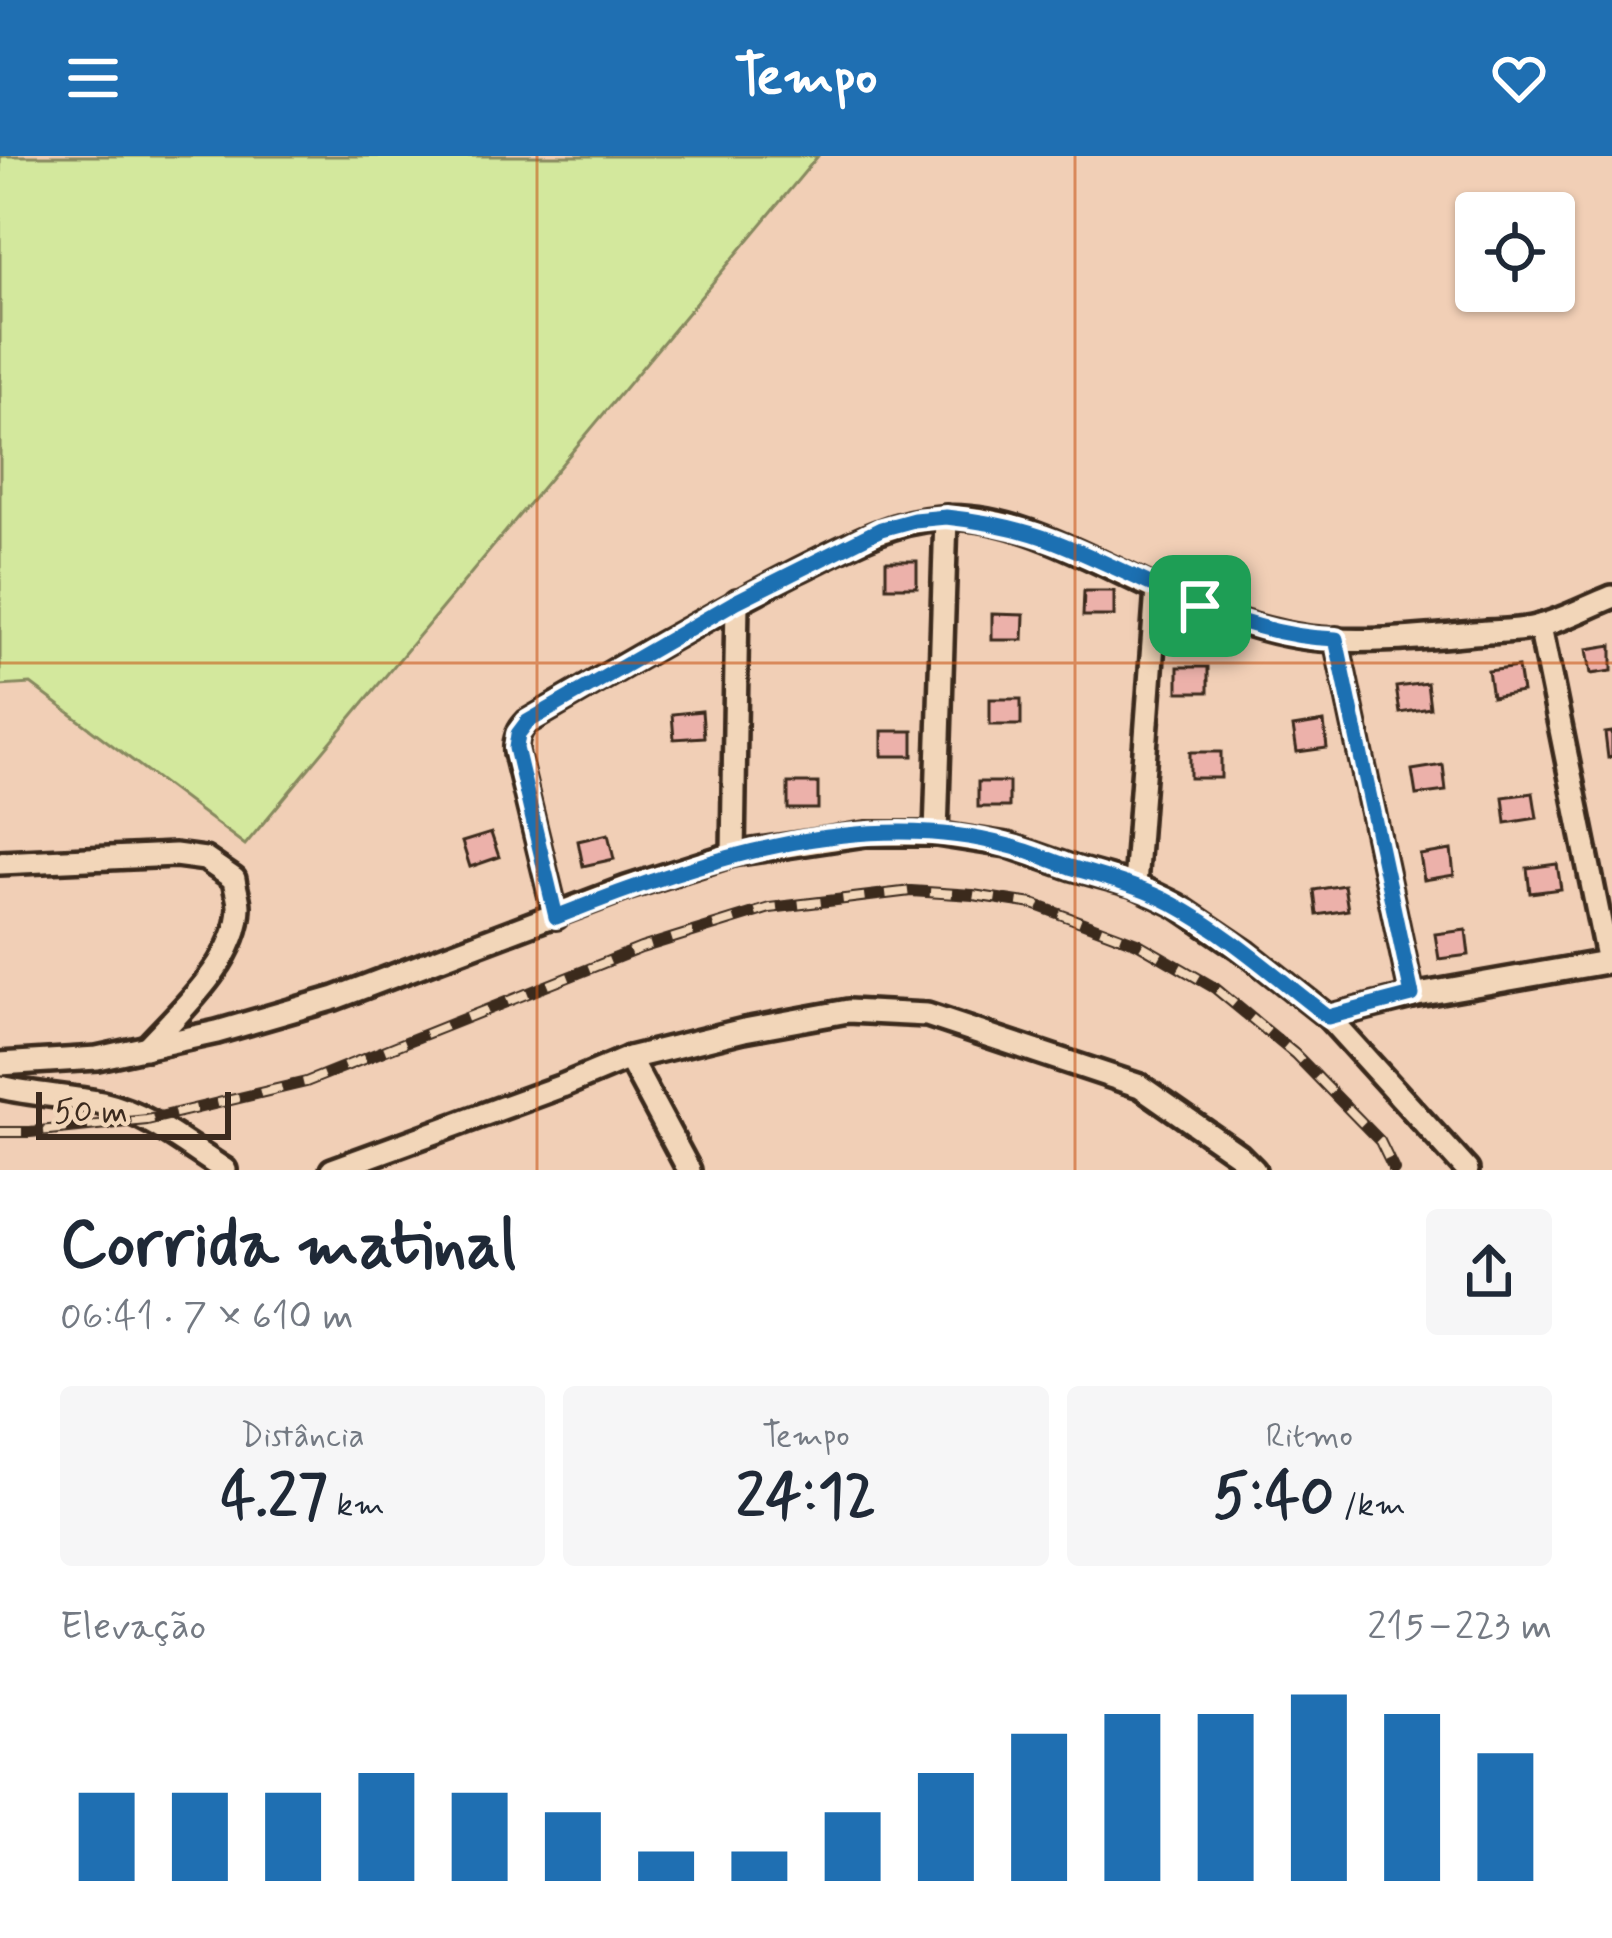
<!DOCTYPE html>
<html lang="pt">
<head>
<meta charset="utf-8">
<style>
  :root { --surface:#fff; --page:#f6f6f7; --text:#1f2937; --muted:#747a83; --accent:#1f6fb2 }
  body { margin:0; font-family:Mynerve,sans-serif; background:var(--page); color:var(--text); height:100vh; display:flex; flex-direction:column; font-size:45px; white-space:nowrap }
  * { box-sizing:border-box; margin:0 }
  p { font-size:39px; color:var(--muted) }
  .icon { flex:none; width:66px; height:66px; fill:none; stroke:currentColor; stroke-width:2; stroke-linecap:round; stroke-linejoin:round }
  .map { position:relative; height:1014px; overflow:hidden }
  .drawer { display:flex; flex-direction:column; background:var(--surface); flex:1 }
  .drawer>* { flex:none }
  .buttons { position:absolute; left:1455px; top:36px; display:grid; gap:24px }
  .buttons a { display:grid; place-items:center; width:120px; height:120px; border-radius:12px; background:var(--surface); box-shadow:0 3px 9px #0004; font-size:60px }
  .scale { position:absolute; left:36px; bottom:30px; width:195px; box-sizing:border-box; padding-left:12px; border:6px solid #3b2a1e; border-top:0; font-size:33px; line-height:42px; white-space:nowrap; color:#3b2a1e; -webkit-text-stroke:9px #f2d6b9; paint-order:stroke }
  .pin { position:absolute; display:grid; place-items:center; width:102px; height:102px; color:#fff; margin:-51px; border-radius:24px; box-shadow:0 6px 18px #0006 }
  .round { display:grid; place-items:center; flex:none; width:126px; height:126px; border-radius:12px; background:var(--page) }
  .summary { display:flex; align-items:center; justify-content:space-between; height:204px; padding:0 60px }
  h1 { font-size:66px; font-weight:700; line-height:90px }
  .metrics { display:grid; grid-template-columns:repeat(3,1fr); gap:18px; height:204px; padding:12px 60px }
  .metrics div { display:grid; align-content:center; border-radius:12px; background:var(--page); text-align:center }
  .metrics b { font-size:60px; font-weight:700 }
  .metrics small { font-size:33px; font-weight:400 }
  .metrics p { font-size:33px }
  .chart { height:336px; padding:24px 60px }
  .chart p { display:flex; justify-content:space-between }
  .chart svg { width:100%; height:216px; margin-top:12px; stroke:var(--accent); stroke-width:6 }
  header { display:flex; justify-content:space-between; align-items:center; height:156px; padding:0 60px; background:var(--accent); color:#fff; font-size:54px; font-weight:700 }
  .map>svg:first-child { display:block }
  .green { fill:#d3e89d; stroke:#87895e; stroke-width:3 }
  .building { fill:#ecb1aa; stroke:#3b2a1e; stroke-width:3 }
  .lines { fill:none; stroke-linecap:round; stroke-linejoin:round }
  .minor-casing { stroke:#3b2a1e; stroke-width:30 }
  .minor { stroke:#f2d6b9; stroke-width:21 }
  .rail-casing { stroke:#3b2a1e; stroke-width:12 }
  .rail { stroke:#f2d6b9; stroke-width:8; stroke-dasharray:22; stroke-linecap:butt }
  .route-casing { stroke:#fff; stroke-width:24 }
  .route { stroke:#1f6fb2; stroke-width:15 }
  .grid { fill:none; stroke:#c55010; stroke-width:3; stroke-opacity:0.55 }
</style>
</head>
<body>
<header><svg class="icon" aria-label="menu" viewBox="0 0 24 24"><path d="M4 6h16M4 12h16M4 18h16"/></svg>Tempo<svg class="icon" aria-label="heart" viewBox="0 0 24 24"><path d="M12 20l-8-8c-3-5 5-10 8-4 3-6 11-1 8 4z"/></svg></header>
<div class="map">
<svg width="1612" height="1014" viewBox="0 0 1612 1014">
  <rect width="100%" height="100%" fill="#f1cfb6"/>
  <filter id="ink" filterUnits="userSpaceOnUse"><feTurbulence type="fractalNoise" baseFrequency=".00833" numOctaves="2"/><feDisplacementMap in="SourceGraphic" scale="24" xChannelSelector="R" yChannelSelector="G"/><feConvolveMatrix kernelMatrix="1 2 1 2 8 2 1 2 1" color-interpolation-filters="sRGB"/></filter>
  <g filter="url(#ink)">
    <path class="green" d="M0,0H818L245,689L31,528L0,530Z"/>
    <g class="building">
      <rect x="886" y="405" width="31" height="26"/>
      <path d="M1084,435H1114V460H1083Z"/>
      <path d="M992,458L1024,459L1023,484H992Z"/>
      <path d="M1612,489V515L1591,518L1587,493Z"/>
      <rect x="1178" y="511" width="30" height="25"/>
      <path d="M1518,511L1522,536L1492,541L1488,515Z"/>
      <path d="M1427,527L1430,552L1400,557L1396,531Z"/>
      <rect x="990" y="543" width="31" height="26"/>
      <path d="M702,555L704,581L674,583L672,558Z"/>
      <path d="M1324,566L1327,592L1297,596L1293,571Z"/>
      <rect x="882" y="575" width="31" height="25"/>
      <path d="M1612,576V601L1608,602L1605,577Z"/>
      <rect x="1190" y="596" width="31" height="26"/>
      <path d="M1443,609L1446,635L1416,639L1412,614Z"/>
      <rect x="978" y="626" width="31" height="25"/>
      <rect x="788" y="627" width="30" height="26"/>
      <path d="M1533,637L1537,662L1506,667L1503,641Z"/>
      <path d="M491,677L499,701L470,711L462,686Z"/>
      <path d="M608,678L614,703L583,710L578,685Z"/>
      <path d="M1451,694L1454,719L1424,724L1420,699Z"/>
      <path d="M1557,708L1561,733L1530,737L1527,712Z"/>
      <path d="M1344,729L1348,754L1317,759L1314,734Z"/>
      <path d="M1466,774L1469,799L1439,803L1435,778Z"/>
    </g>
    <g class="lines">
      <g class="minor-casing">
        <g id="minor">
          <path d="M1540,470L1608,806"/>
          <path d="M1336,483L1412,840"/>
          <path d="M936,678L946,361"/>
          <path d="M733,698L737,445"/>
          <path d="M0,707L175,699L205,703L234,723C235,732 239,742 239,751C238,804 179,856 146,892"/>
          <path d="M1135,729L1157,433"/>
          <path d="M556,761L516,597C515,584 518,575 527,566C616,514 705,462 797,415C844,392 887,366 940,362C1012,356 1090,403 1154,432C1203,454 1256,475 1309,482C1363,488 1419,482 1473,477C1494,475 1515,476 1536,471C1561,465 1587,451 1612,441"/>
          <path d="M1328,861L1412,840L1612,805"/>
          <path d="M629,902L689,1014"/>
          <path d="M0,908L97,902L217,876L335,842L626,732L733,698L866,678H936L1007,689L1073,712L1135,729L1176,749L1247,797L1328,861L1467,1014"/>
          <path d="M0,931C34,939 68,940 102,947C147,957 186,989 225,1014"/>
          <path d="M332,1014L562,930L629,902L744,874L848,855L927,859L1140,930L1239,999L1254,1014"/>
        </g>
      </g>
      <use href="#minor" class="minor"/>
      <g class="rail-casing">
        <path id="rail" d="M0,976H30L147,964L306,926L641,792L770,752L911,735L973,739L1033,748L1137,787L1215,832L1295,898L1380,985L1394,1014"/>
      </g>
      <use href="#rail" class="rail"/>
    </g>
  </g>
  <g class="lines" filter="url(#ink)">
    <g class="route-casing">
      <path id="route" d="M946,361C984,365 1020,372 1056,386C1148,422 1234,480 1336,483L1412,839L1328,861C1277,822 1229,778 1173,748C1140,730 1105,722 1070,711C1050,704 1030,695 1009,690C862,649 692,706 556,761L516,592L518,578L527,566L737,445L881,373L914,364Z"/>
    </g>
    <use href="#route" class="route"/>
  </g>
  <path class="grid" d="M537,0V1014M1075,0V1014M0,507H1612"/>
</svg>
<div class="buttons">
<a><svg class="icon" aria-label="locate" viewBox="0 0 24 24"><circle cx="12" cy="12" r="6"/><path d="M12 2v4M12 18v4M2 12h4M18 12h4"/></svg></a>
</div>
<div class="scale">50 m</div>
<div class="pin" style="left:1200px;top:450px;background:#1e9e55"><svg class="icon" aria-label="arrive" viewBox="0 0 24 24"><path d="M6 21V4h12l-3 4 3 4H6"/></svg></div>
</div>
<section class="drawer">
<div class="summary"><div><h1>Corrida matinal</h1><p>06:41 · 7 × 610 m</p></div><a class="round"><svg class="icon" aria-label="share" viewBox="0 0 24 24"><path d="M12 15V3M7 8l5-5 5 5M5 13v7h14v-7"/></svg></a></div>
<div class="metrics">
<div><p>Distância</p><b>4.27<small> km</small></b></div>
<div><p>Tempo</p><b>24:12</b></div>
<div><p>Ritmo</p><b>5:40<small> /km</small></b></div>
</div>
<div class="chart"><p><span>Elevação</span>215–223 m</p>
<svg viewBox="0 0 160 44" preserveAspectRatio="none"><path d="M5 44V26M15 44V26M25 44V26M35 44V22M45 44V26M55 44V30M65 44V38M75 44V38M85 44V30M95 44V22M105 44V14M115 44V10M125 44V10M135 44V6M145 44V10M155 44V18"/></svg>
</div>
</section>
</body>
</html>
